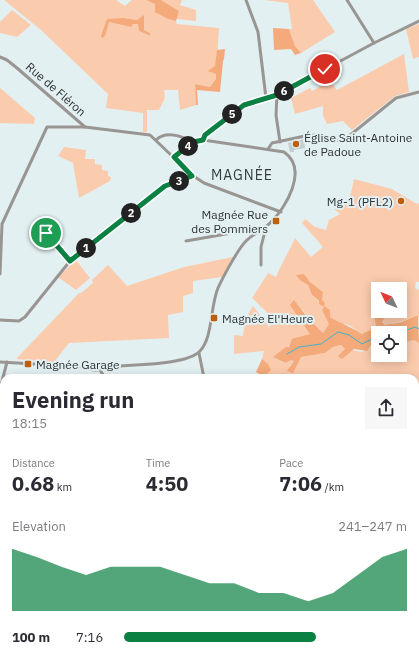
<!DOCTYPE html>
<html lang="en">
<head>
<meta charset="utf-8">
<style>
  :root { --surface:#fff; --page:#f7f7f7; --text:#2b2b33; --muted:#7c7c81; --accent:#0b8043 }
  body { margin:0; font-family:"IBM Plex Sans",sans-serif; background:var(--page); color:var(--text); height:100vh; display:flex; flex-direction:column; font-size:15px; white-space:nowrap }
  * { box-sizing:border-box; margin:0 }
  p { font-size:13px; color:var(--muted) }
  .icon { flex:none; width:22px; height:22px; fill:none; stroke:currentColor; stroke-width:2; stroke-linecap:round; stroke-linejoin:round }
  .map { position:relative; flex:1; overflow:hidden }
  .sheet { position:absolute; left:0px; top:374px; width:419px; height:286px; display:flex; flex-direction:column; background:var(--surface); border-radius:12px 12px 0 0; box-shadow:0 2px 10px #0003 }
  .sheet>* { flex:none }
  .needle { width:26px; rotate:313deg }
  .controls { position:absolute; left:371px; top:282px; display:grid; gap:8px }
  .controls a { display:grid; place-items:center; width:36px; height:36px; border-radius:0px; background:var(--surface); box-shadow:0 2px 10px #0003; font-size:20px }
  .pin { position:absolute; display:grid; place-items:center; width:34px; height:34px; color:#fff; margin:-17px; border:2px solid #fff; border-radius:50%; box-shadow:0 1px 4px #0007 }
  .km { position:absolute; width:20px; height:20px; margin:-10px; border-radius:50%; background:#222; color:#fff; font-size:11px; line-height:20px; text-align:center }
  .round { display:grid; place-items:center; flex:none; width:42px; height:42px; border-radius:0px; background:var(--page) }
  .head { display:flex; align-items:center; justify-content:space-between; height:68px; padding:0 12px }
  h1 { font-size:22px; font-weight:700; line-height:30px }
  .metrics { display:grid; grid-template-columns:repeat(3,1fr); gap:6px; height:68px; padding:4px 12px }
  .metrics div { display:grid; align-content:center }
  .metrics b { font-size:20px; font-weight:700 }
  .metrics small { font-size:11px; font-weight:400 }
  .metrics p { font-size:11px }
  .chart { height:112px; padding:8px 12px }
  .chart p { display:flex; justify-content:space-between }
  .chart svg { width:100%; height:72px; margin-top:4px; fill:var(--accent); opacity:.7 }
  ul { padding:0 12px; list-style:none; font-size:13px }
  li { display:grid; grid-template-columns:64px 48px 1fr; align-items:center; height:30px }
  li i { height:10px; border-radius:5px; background:var(--accent) }
  .map>svg:first-child { display:block }
  .green { fill:#fbcbad; fill-rule:evenodd }
  .forest { fill:#f4aa7a }
  .lines { fill:none; stroke-linecap:round; stroke-linejoin:round }
  .stream { stroke:#3eb5c9; stroke-width:1 }
  .building { fill:#c2ced1 }
  .minor { stroke:#999592; stroke-width:3 }
  .route-casing { stroke:#fff; stroke-width:8 }
  .route { stroke:#0b8043; stroke-width:5 }
  .poi-dot { fill:#bd600e; stroke:#e3f0f2; stroke-width:1.5 }
  .labels { text-anchor:middle; dominant-baseline:central; stroke-width:4; stroke-linejoin:round; paint-order:stroke }
  .street-label { font-size:12px; fill:#2e3334; stroke:#e3f0f2 }
  .poi-label { font-size:12px; fill:#2e3334; stroke:#e3f0f2; text-anchor:start }
  .quarter-label { font-size:14px; letter-spacing:1px; fill:#323c3e; stroke:#e3f0f2 }
</style>
</head>
<body>
<div class="map">
<svg width="419" height="660" viewBox="0 0 419 660">
  <rect width="100%" height="100%" fill="#e3f0f2"/>
  <g class="green">
    <path d="M4,0H116L125,6L132,0H146L155,4L168,19L176,21L177,24L219,28L216,79L210,87L195,84L196,105L180,110L178,90H164L165,98L159,110H147V132H143V113L106,108L108,94L41,30ZM144,16V30L150,33L149,36L139,31L138,24H133L131,27L109,22L124,18L137,20Z"/>
    <path d="M161,0H182L180,5L196,10V21L176,19L179,11Z"/>
    <path d="M264,0H313L335,32L301,53L295,46L289,29H292L288,3Z"/>
    <path d="M12,10L31,25L17,37L0,33V22Z"/>
    <path d="M419,24V57L413,59L406,29Z"/>
    <path d="M404,54L409,92L395,96L352,130L343,121L327,124L323,116V106L295,114L291,98L310,88L312,91L330,81L337,90Z"/>
    <path d="M0,88L35,118L34,124L0,123Z"/>
    <path d="M64,147L86,150L85,159H95V164L102,165V170L108,171V176L111,177L110,181L79,198L73,163L58,156Z"/>
    <path d="M354,179L392,189L417,204L419,203V282H416L415,288L419,290V317C410,316 405,322 397,323C392,324 390,323 385,325L382,322L384,317L381,311H400V289H378V311H380L374,314L376,327L362,334L349,325L341,324L330,317L321,300L323,292L310,282L304,274L301,281L308,285L312,295L324,307L322,310L330,324L323,333L307,317L302,309V321L311,335C298,337 285,350 273,357L286,363L291,360L294,361L289,367L301,357L325,353L333,347L341,345L345,349L363,352L370,346H378V355H400V346L403,342L414,340L419,343V435L415,436V378H291L285,375L279,378H263L268,364L262,359L264,351L234,354V335L243,336L245,320L253,306L268,325V328L275,320L252,298L268,273L276,277C282,262 289,252 295,238L311,257L323,247L302,223L305,219L315,227L326,230L329,220L340,214L334,209C350,208 351,192 354,179Z"/>
    <path d="M233,257L222,277L193,281V293L183,296V312L168,315L169,338L69,343L54,362L16,359L79,293H81L93,283L92,280L108,265L127,286L184,267Z"/>
    <path d="M76,260L90,278L76,290L58,277Z"/>
    <path d="M0,498L4,502V537L0,536Z"/>
    <path d="M0,643H4V656H40V660H0Z"/>
    <path d="M415,647L419,650V660H326L323,656H415Z"/>
    <path d="M45,656H86V660H44Z"/>
    <path d="M219,656H262C250,660 229,660 219,656Z"/>
  </g>
  <g class="forest">
    <path d="M146,0H161L179,11L176,21L168,19L155,12V4Z"/>
    <path d="M144,15V30L150,33V36L139,31L138,24H133L131,27L109,22L105,36L102,38L101,36L107,19L124,18L137,20Z"/>
    <path d="M273,28L289,29L295,46L301,53L295,55L291,49L274,50Z"/>
    <path d="M225,49L224,59L223,61L220,92L197,90L198,105H196L195,84L210,87L216,79V74L208,71L215,66L217,50Z"/>
    <path d="M304,274L310,282L323,292L322,300L325,303L324,306L330,310V317C341,324 350,326 362,334L376,327L374,314L380,311L385,317L382,322L385,325C390,323 393,324 398,323C405,322 410,317 418,316L419,343L414,340L403,342L400,346V333H378V346H370L367,351L354,349L342,359L338,356L345,349L341,345L333,347L325,353L301,357L293,373L287,371L294,361L291,360L286,363L273,357L286,347H289L292,339L310,334L290,305L294,300L307,317L323,333L329,324L322,310L324,307L319,304V301L312,295L308,285L301,281L296,275Z"/>
    <path d="M262,359L268,364L271,370L264,377L256,372Z"/>
  </g>
  <g class="lines">
    <g class="stream">
      <path d="M399,333L415,327L419,329"/>
      <path d="M287,354L299,347L321,344L338,332L349,335L362,344L378,336"/>
    </g>
  </g>
  <path class="building" d="M304,139L305,148L294,150V152H290L288,143Z"/>
  <g class="lines">
    <g class="minor">
      <path d="M246,0L258,32L266,98"/>
      <path d="M347,0L374,43"/>
      <path d="M0,57L7,60L17,68L85,127"/>
      <path d="M277,95L276,115L280,142"/>
      <path d="M156,140C165,131 183,135 191,143"/>
      <path d="M203,140L205,135L245,105L277,95L374,43L419,21"/>
      <path d="M268,149L272,143L305,136L316,135L340,141L349,136L396,98L419,92"/>
      <path d="M46,233L70,261"/>
      <path d="M186,241L243,231L257,232"/>
      <path d="M261,265V247L266,227"/>
      <path d="M0,274L2,224L47,127H85L150,135L192,175L204,183L281,212"/>
      <path d="M0,320L19,321L25,317L70,261L165,186L192,175"/>
      <path d="M199,353L204,378"/>
      <path d="M0,362L86,367C88,368 91,370 94,370C99,371 104,367 109,367C129,364 186,366 200,351C213,337 210,307 218,288C223,277 238,249 246,241C253,234 263,230 270,223C286,208 309,169 284,152L203,140L193,142L174,157"/>
      <path d="M100,370L105,378"/>
      <path d="M0,443L3,436L0,389L7,362"/>
      <path d="M0,610L4,606"/>
      <path d="M415,629L419,635"/>
      <path d="M415,646L419,647"/>
      <path d="M205,660L208,656"/>
    </g>
  </g>
  <g class="lines">
    <g class="route-casing">
      <path id="route" d="M46,233L70,261L165,186L192,176L174,157L193,142L203,140L205,135L244,105L277,95L325,69"/>
    </g>
    <use href="#route" class="route"/>
  </g>
  <g class="poi-dot">
    <circle cx="296" cy="144" r="4"/>
    <circle cx="401" cy="201" r="4"/>
    <rect x="272" y="217" width="8" height="8" rx="2"/>
    <rect x="210" y="314" width="8" height="8" rx="2"/>
    <rect x="24" y="360" width="8" height="8" rx="2"/>
  </g>
  <g class="labels">
    <g class="street-label">
      <text transform="translate(56 89) rotate(41)">Rue de Fléron</text>
    </g>
    <g class="poi-label">
      <text x="304" y="137">Église Saint-Antoine<tspan x="304" dy="14">de Padoue</tspan></text>
      <text x="393" y="201" text-anchor="end">Mg-1 (PFL2)</text>
      <text x="268" y="214" text-anchor="end">Magnée Rue<tspan x="268" dy="14">des Pommiers</tspan></text>
      <text x="222" y="318">Magnée El'Heure</text>
      <text x="36" y="364">Magnée Garage</text>
    </g>
    <g class="quarter-label">
      <text x="242" y="175">MAGNÉE</text>
    </g>
  </g>
</svg>
<div class="controls">
<a><svg class="needle" viewBox="-14 -14 28 28"><path d="M0-13l5 13h-10z" fill="#e53935"/><path d="M0 13l5-13h-10z" fill="#7c7c81"/></svg></a>
<a><svg class="icon" aria-label="locate" viewBox="0 0 24 24"><circle cx="12" cy="12" r="6"/><path d="M12 2v4M12 18v4M2 12h4M18 12h4"/></svg></a>
</div>
<div class="pin" style="left:46px;top:233px;background:#1e9e55"><svg class="icon" aria-label="arrive" viewBox="0 0 24 24"><path d="M6 21V4h12l-3 4 3 4H6"/></svg></div>
<div class="pin" style="left:325px;top:69px;background:#d93025"><svg class="icon" aria-label="check" viewBox="0 0 24 24"><path d="M5 12l5 5 9-10"/></svg></div>
<b class="km" style="left:86px;top:248px">1</b>
<b class="km" style="left:131px;top:213px">2</b>
<b class="km" style="left:179px;top:181px">3</b>
<b class="km" style="left:188px;top:146px">4</b>
<b class="km" style="left:232px;top:114px">5</b>
<b class="km" style="left:284px;top:91px">6</b>
<section class="sheet">
<div class="head"><div><h1>Evening run</h1><p>18:15</p></div><a class="round"><svg class="icon" aria-label="share" viewBox="0 0 24 24"><path d="M12 15V3M7 8l5-5 5 5M5 13v7h14v-7"/></svg></a></div>
<div class="metrics">
<div><p>Distance</p><b>0.68<small> km</small></b></div>
<div><p>Time</p><b>4:50</b></div>
<div><p>Pace</p><b>7:06<small> /km</small></b></div>
</div>
<div class="chart"><p><span>Elevation</span>241–247 m</p>
<svg viewBox="0 0 160 44" preserveAspectRatio="none"><path d="M0 44V6L10 11L20 17L30 22L40 17L50 17L60 17L70 22L80 27L90 27L100 33L110 33L120 38L130 33L140 22L150 11L160 6V44z"/></svg>
</div>
<ul>
<li><b>100 m</b>7:16<i style="width:68%"></i></li>
</ul>
</section>
</div>
</body>
</html>
